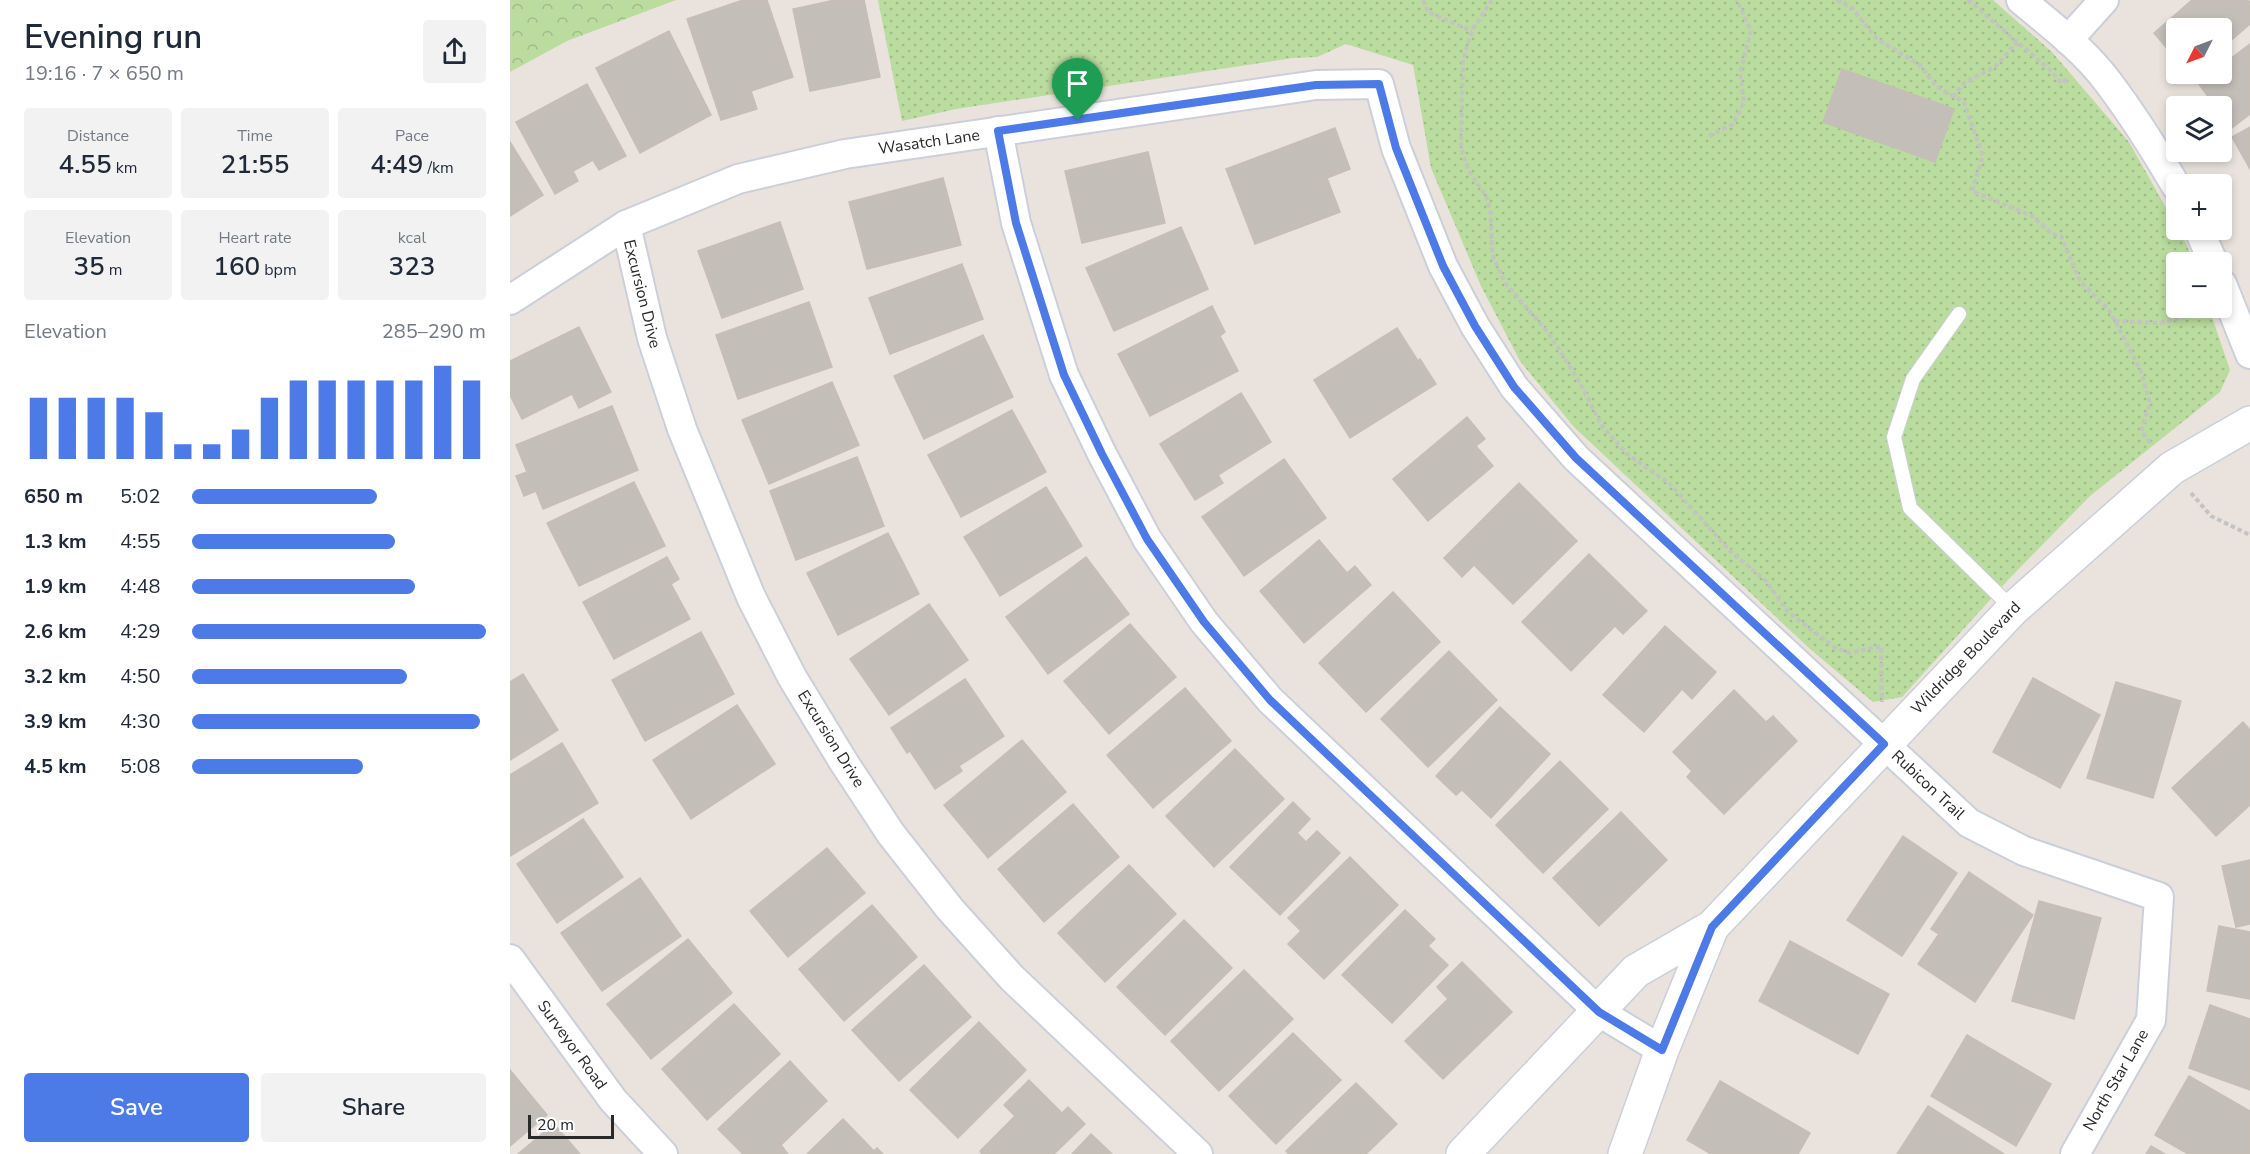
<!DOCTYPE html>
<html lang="en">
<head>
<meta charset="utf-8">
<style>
  :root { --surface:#fff; --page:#f2f2f3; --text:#1f2937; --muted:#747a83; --accent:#4c7be8 }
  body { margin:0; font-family:"Nunito Sans",sans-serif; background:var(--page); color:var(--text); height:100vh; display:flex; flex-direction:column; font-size:22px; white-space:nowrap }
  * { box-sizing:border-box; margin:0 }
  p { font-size:20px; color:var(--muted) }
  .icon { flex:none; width:33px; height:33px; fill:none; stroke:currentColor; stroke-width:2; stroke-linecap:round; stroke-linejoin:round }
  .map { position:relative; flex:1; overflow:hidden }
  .drawer { display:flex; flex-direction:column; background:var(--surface); width:510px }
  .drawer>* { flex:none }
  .needle { width:39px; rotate:228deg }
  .tools { position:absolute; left:1656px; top:18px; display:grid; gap:12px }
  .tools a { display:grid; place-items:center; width:66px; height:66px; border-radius:6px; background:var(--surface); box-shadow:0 3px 9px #0003; font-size:30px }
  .scale { position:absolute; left:18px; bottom:15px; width:86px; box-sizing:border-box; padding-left:6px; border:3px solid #292929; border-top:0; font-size:16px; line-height:21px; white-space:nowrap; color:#292929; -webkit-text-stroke:4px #fff; paint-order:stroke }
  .pin { position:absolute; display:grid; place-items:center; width:51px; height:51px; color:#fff; margin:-62px -26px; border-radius:50% 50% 50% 0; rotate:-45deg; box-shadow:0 0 6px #0007 }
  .pin .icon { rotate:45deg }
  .round { display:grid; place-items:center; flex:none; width:63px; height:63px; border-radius:6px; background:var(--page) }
  .summary { display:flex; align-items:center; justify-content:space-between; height:102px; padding:0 24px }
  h1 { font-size:33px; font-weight:600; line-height:45px }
  .metrics { display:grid; grid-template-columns:repeat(3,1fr); gap:9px; height:102px; padding:6px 24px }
  .metrics div { display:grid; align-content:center; border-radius:6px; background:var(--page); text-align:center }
  .metrics b { font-size:26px; font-weight:600 }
  .metrics small { font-size:16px; font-weight:400 }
  .metrics p { font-size:16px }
  .chart { height:168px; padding:12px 24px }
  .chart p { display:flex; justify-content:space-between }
  .chart svg { width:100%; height:108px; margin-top:6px; stroke:var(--accent); stroke-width:6 }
  .action { display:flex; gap:12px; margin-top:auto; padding:12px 24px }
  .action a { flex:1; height:69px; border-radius:6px; background:var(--accent); color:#fff; font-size:24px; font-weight:600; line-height:69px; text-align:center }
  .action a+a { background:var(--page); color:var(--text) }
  ul { padding:0 24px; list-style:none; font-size:20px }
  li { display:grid; grid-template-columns:96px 72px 1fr; align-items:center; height:45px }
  li i { height:15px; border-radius:8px; background:var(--accent) }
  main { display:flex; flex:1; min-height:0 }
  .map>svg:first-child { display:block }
  .forest { fill:url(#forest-crowns) }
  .park { fill:url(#park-dots) }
  .building { fill:#c3beb8; stroke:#c5beb6; stroke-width:1.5 }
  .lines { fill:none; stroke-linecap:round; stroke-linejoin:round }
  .service-casing { stroke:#cbcfda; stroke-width:16 }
  .minor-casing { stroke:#cbcfda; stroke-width:32 }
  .tertiary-casing { stroke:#cbcfda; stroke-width:36 }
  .path { stroke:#c3c3c3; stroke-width:4; stroke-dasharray:4.5 3; stroke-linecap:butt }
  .service { stroke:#fff; stroke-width:14 }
  .minor { stroke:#fff; stroke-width:28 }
  .tertiary { stroke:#fff; stroke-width:33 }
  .route-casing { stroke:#fff; stroke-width:12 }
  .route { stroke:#4c7be8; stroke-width:8 }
  .labels { text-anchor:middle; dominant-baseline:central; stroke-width:4.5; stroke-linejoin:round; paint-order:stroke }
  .street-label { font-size:16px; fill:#292929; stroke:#fff }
</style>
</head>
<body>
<main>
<section class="drawer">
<div class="summary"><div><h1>Evening run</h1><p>19:16 · 7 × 650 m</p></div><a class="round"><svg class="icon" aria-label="share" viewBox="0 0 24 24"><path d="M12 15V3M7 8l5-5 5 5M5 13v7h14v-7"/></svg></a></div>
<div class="metrics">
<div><p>Distance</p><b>4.55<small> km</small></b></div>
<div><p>Time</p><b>21:55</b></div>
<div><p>Pace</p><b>4:49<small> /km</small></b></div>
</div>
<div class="metrics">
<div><p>Elevation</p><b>35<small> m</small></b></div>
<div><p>Heart rate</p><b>160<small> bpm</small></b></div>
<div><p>kcal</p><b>323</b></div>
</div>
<div class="chart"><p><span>Elevation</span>285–290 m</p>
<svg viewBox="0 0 160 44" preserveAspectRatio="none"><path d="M5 44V19M15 44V19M25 44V19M35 44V19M45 44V25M55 44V38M65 44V38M75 44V32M85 44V19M95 44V12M105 44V12M115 44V12M125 44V12M135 44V12M145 44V6M155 44V12"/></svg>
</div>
<ul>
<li><b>650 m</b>5:02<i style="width:63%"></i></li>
<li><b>1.3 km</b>4:55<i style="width:69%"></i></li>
<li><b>1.9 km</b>4:48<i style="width:76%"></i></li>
<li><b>2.6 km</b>4:29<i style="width:100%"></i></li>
<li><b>3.2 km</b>4:50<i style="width:73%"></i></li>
<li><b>3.9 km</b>4:30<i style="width:98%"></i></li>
<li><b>4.5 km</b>5:08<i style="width:58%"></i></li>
</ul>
<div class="action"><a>Save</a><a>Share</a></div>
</section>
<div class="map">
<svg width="1740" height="1154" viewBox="0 0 1740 1154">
  <defs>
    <pattern id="forest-crowns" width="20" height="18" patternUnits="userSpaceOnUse" patternTransform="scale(1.5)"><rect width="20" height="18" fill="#badc9e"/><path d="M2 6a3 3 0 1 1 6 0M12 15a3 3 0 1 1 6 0" fill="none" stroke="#a0bd88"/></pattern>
    <pattern id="park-dots" width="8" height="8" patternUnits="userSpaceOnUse" patternTransform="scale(1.5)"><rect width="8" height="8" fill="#badc9e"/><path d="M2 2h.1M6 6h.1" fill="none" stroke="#a0bd88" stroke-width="1.8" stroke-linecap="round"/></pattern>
  </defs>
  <rect width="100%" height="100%" fill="#eae3dd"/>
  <path class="forest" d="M0,0H166L57,41L0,72Z"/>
  <path class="park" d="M368,0H1483L1542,52L1619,142L1678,247L1683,262H1666V308H1699L1720,370L1710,392L1580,496L1498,580L1392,697L1363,702L1300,649L1063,426L1010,361L971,286L921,168L903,65L836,44L807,57L783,58L446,109L392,121Z"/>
  <g class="building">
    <path d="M233,0H257L283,77L241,91L247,109L211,120L177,19Z"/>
    <path d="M354,0L370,77L300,91L283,9L325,0Z"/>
    <path d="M1682,0H1738L1740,3V24L1712,48V28H1666V59L1644,33Z"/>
    <path d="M159,31L201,115L130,153L86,68Z"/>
    <path d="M1740,44V114L1722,128L1712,115V106H1705L1688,83L1700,74H1712V65Z"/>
    <path d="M1332,69L1444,109L1425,162L1313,122Z"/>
    <path d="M77,84L116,156L89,170L83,160L63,171L68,181L45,194L6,122Z"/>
    <path d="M1740,127V169L1722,137Z"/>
    <path d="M825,128L840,169L817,178L830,212L745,244L716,169Z"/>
    <path d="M0,142L33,195L0,216Z"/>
    <path d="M638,152L655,223L572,243L555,171Z"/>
    <path d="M433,178L451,245L357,269L339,202Z"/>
    <path d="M270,222L293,289L212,318L188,251Z"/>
    <path d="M671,227L698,289L604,331L576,268Z"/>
    <path d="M452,264L473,319L380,354L359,298Z"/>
    <path d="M299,302L322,367L228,399L206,335Z"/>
    <path d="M702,306L715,332L710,336L728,371L640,416L608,354Z"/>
    <path d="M69,327L101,392L69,408L62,394L12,419L0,395V361Z"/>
    <path d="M887,328L908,361L910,359L926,384L840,438L804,380Z"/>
    <path d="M473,335L503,397L414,439L384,376Z"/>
    <path d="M322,382L349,445L259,484L232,420Z"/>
    <path d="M731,393L761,442L708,475L713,483L685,500L650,444Z"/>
    <path d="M102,406L128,470L33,509L26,491L14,496L6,476L17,472L6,445Z"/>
    <path d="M502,410L536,472L451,517L418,455Z"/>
    <path d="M957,417L975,439L966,446L983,466L918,521L883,479Z"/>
    <path d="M347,457L374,526L286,560L260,491Z"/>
    <path d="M774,459L816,518L734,576L692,517Z"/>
    <path d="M124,482L155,546L69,586L37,523Z"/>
    <path d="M1009,483L1067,541L1003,604L964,565L952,577L934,558Z"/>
    <path d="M536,487L572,546L490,596L454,537Z"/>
    <path d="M378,533L409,594L328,635L297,573Z"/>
    <path d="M809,540L837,573L845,566L861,585L794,643L750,591Z"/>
    <path d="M1079,554L1137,611L1113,634L1105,626L1061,671L1012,622Z"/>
    <path d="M157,557L169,579L161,584L180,619L104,659L73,602Z"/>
    <path d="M576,557L619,614L538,674L496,617Z"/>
    <path d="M883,592L930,642L856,712L809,663Z"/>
    <path d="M419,604L458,660L379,715L340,659Z"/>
    <path d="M620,624L666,677L599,734L554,681Z"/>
    <path d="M1155,626L1206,672L1182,699L1172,689L1134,732L1093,695Z"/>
    <path d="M191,632L224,694L135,741L102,680Z"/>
    <path d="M939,651L987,700L918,767L871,719Z"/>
    <path d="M13,674L48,730L0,760V682Z"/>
    <path d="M1523,678L1590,715L1550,788L1483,752Z"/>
    <path d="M455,679L494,736L449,766L452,771L425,789L400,751L397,753L381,728Z"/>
    <path d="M1606,682L1671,701L1643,798L1577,778Z"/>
    <path d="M675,688L721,741L643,808L597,755Z"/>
    <path d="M1224,690L1256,722L1263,716L1287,741L1214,814L1177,777L1182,771L1163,752Z"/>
    <path d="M227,705L265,764L181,819L143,760Z"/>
    <path d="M990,707L1040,754L981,818L952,790L946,795L926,776Z"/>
    <path d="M1733,722L1740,730V805L1706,836L1662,788Z"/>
    <path d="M512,740L556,792L478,858L434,805Z"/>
    <path d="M52,743L88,803L0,856V775Z"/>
    <path d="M725,749L774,799L704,867L656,816Z"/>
    <path d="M1050,761L1098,809L1033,873L986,825Z"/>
    <path d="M783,802L800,819L787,833L796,842L807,831L830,853L770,915L720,867Z"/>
    <path d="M563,804L609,857L534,922L488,869Z"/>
    <path d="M1111,812L1157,860L1089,926L1043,878Z"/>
    <path d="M73,819L113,877L47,923L7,864Z"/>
    <path d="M1393,836L1447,873L1392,956L1337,920Z"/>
    <path d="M317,848L355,893L278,957L240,911Z"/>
    <path d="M840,857L888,905L814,979L778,944L791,931L778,918Z"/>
    <path d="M1740,860V924L1726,927L1712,866Z"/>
    <path d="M619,865L666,914L595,982L548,933Z"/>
    <path d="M1459,872L1523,915L1465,1002L1408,964L1429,934L1421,929Z"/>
    <path d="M130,878L171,936L92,991L51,933Z"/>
    <path d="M1529,901L1591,918L1564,1019L1502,1001Z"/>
    <path d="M362,905L407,957L334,1021L289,969Z"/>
    <path d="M895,910L925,939L918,946L938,965L882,1023L832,975Z"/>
    <path d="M674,920L722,968L655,1035L607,987Z"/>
    <path d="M1709,926L1740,932V999L1697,991Z"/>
    <path d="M178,939L222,993L141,1059L97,1004Z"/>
    <path d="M1280,941L1379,994L1348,1054L1249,1001Z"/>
    <path d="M952,962L1002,1012L933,1079L895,1041L938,999L927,987Z"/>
    <path d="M414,965L461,1017L389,1081L342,1030Z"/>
    <path d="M734,970L783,1019L709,1091L661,1041Z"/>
    <path d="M224,1004L270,1054L197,1120L152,1069Z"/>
    <path d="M1700,1005L1740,1019V1090L1679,1068Z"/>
    <path d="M469,1022L516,1070L448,1138L400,1090Z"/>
    <path d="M783,1033L831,1080L766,1144L719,1096Z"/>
    <path d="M1457,1035L1541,1084L1506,1146L1421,1096Z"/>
    <path d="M280,1061L317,1101L271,1145L278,1154H233L208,1129Z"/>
    <path d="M0,1070L37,1115L0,1146Z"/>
    <path d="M1679,1076L1740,1111V1154H1678L1645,1135Z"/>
    <path d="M519,1080L552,1113L558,1107L575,1124L544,1154H472L470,1151L505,1116L494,1105Z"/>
    <path d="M1210,1081L1300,1133L1288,1154H1201L1177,1140Z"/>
    <path d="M846,1083L887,1124L856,1154H779L776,1151Z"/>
    <path d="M1418,1106L1494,1154H1387Z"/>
    <path d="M333,1119L364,1151L367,1148L373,1154H297Z"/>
    <path d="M44,1124L70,1154H8Z"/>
    <path d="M581,1134L602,1154H562Z"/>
    <path d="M1641,1146L1655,1154H1636Z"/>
  </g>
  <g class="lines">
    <g class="service-casing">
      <path id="service" d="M1449,314L1403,379L1384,437L1400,508L1503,609"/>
    </g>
    <g class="minor-casing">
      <g id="minor">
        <path d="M1511,0C1541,25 1574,50 1598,82C1623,115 1645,150 1666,186"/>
        <path d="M1558,40L1594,0"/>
        <path d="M488,131L506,223L554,375L592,454L637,539L694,622L760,700L1089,1012L1152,1050"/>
        <path d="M116,225L142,338L172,429L241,597L282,677L333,761L381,834L440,909L502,978L688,1154"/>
        <path d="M1689,230L1703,262"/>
        <path d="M1712,284L1740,354"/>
        <path d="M0,300L116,225L228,179L335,154L806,85L869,84L886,148L933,266L965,326L1004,387L1066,458L1459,823L1514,851L1649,897L1641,1020L1565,1154"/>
        <path d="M0,959L103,1100L153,1154"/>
      </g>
    </g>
    <g class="tertiary-casing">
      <g id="tertiary">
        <path d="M1202,927L1503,609L1662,468L1740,423"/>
        <path d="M953,1154L1126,971L1202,927L1152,1050L1115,1154"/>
      </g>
    </g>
    <g class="path">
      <path d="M913,0L918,12L962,31"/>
      <path d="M982,0L962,31L953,59L951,148L959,171L977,198L981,215L982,254L995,283L1040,335L1070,383L1092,426L1117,454L1160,484L1220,551L1256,581L1278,612L1324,647L1340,653L1371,646L1372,702"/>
      <path d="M1327,0L1342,8L1367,39L1410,65L1427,87L1454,102L1473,156L1462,191L1522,216L1542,234L1551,236L1570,281L1599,310L1630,369L1640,403L1631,431L1642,445"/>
      <path d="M1458,0L1540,70L1551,83L1558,79"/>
      <path d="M1443,97L1454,83L1485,67L1507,42"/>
      <path d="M1199,136L1223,124L1234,102L1230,73L1241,31L1227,0"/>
      <path d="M1605,321L1650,323L1695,312"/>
      <path d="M1681,493L1701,516L1740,535"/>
    </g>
    <use href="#service" class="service"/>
    <use href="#minor" class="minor"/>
    <use href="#tertiary" class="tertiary"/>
  </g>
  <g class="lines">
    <g class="route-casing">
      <path id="route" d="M869,84L886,148L933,266L965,326L1004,387L1066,458L1374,744L1202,927L1152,1050L1089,1012L760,700L694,622L637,539L592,454L554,375L506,223L488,131L806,85Z"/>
    </g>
    <use href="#route" class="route"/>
  </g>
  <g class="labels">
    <g class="street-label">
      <text transform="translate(419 142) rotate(-8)">Wasatch Lane</text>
      <text transform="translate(132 294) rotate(76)">Excursion Drive</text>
      <text transform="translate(1456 658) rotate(-46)">Wildridge Boulevard</text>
      <text transform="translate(321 739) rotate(58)">Excursion Drive</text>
      <text transform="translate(1418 785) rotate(43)">Rubicon Trail</text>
      <text transform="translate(62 1045) rotate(54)">Surveyor Road</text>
      <text transform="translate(1606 1080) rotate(-60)">North Star Lane</text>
    </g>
  </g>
</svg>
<div class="tools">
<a><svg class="needle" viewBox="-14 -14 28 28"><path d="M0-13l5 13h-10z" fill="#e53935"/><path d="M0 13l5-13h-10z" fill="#747a83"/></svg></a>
<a><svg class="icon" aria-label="layers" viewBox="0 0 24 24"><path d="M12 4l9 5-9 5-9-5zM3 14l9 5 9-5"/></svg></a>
<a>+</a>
<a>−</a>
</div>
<div class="scale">20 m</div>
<div class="pin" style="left:568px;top:120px;background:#1e9e55"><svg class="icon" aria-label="arrive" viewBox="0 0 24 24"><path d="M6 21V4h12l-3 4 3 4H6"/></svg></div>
</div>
</main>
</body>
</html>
